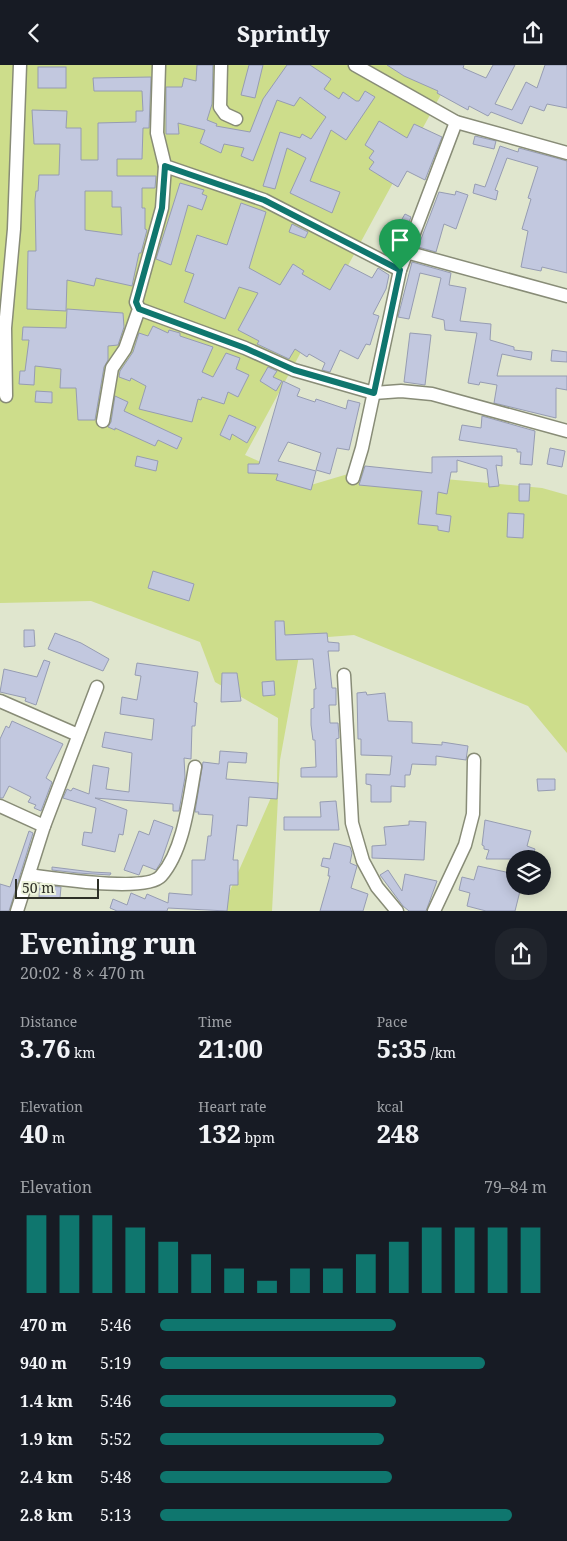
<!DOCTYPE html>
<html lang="en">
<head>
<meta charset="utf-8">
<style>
  :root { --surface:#171b24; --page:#20242c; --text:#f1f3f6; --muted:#9ea1a6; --accent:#0f766e }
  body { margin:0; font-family:"Noto Serif",serif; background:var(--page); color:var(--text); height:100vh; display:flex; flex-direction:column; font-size:19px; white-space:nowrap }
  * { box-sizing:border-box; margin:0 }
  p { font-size:16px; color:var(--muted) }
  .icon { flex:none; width:28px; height:28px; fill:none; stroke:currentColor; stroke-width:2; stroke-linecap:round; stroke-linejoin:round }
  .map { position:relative; height:846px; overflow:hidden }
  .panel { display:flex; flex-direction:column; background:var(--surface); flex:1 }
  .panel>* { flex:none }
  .controls { position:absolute; left:506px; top:785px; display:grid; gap:10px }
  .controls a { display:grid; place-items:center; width:45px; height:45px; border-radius:50%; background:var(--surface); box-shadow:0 2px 12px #0003; font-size:25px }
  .scale { position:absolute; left:15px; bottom:12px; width:84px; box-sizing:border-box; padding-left:5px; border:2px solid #2e3027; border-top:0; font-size:14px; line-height:18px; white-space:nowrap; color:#2e3027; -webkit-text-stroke:4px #edf3db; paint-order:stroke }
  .pin { position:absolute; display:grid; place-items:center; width:42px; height:42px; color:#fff; margin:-51px -21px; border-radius:50% 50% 50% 0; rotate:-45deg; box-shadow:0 0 5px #0007 }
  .pin .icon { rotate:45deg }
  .round { display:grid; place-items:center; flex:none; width:52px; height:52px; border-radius:20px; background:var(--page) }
  .summary { display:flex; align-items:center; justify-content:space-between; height:85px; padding:0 20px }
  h1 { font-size:28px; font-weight:800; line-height:38px }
  .stats { display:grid; grid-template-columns:repeat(3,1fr); gap:8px; height:85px; padding:5px 20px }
  .stats div { display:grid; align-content:center }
  .stats b { font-size:25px; font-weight:800 }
  .stats small { font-size:14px; font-weight:400 }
  .stats p { font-size:14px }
  .chart { height:140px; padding:10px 20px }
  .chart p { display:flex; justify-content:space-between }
  .chart svg { width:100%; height:90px; margin-top:5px; stroke:var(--accent); stroke-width:6 }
  ul { padding:0 20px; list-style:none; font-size:16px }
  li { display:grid; grid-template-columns:80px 60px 1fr; align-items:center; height:38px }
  li i { height:12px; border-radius:6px; background:var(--accent) }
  header { display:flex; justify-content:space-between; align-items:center; height:65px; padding:0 20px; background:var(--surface); font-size:22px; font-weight:800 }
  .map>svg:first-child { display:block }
  .green { fill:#cddd8b }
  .building { fill:#c2c8df; stroke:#969cb2; fill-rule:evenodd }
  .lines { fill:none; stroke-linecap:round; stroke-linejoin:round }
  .street-casing { stroke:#888c77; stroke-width:15 }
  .street { stroke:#fff; stroke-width:12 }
  .route-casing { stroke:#fff; stroke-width:10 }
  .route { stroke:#0f766e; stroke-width:6 }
</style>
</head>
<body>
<header><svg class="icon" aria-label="back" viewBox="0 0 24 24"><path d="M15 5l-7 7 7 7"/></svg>Sprintly<svg class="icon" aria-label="share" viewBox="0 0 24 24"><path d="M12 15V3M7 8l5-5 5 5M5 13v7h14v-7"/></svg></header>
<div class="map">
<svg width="567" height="846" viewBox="0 0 567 846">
  <rect width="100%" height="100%" fill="#e0e6ce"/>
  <path class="green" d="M0,0H457L245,390L311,420L358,406L542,423L567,430V688L528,641L354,570L302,574L280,695L272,846H221L277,719L278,653L215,617L200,577L91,536L0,538Z"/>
  <g class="building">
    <path d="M197,0H213L212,39L207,55L217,59L216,61L250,67L263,34L287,0H310L331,14L324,24L339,34L343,27L356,36H359L365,26L375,32L346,75L331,65L315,103L310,116L340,127L332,148L290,128L306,93L287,83L275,124L263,121L280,67L300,73L302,69L311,74L326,52L300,32L294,41L277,35L253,96L241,91L244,83L224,79L221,88L200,78L205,65L178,58L179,69H166V22H182L184,13L196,16Z"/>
    <path d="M249,0H263L255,33L241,30Z"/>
    <path d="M387,0H464L463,3L486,13L493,0H515L495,39L512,45L526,17L537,23L545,0H567V43L547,39L544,46L530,41L522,59L491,47L488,51L469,41L468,45L437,28L438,26L404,11Z"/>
    <rect x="38" y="2" width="28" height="21"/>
    <path d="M151,12L149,63H143L142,94H117V111H156L155,123H142V143H145V164L147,165L141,188H139L132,221L96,213L94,221L67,215L66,246L27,244L28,186H36L35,135L36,126H38L39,110H59L60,79H34L32,45L67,46L66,63H81V95H98V58L136,57V46H143L142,26H94L93,13ZM85,126H112V142H121L122,170L85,165Z"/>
    <path d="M379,56L407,73L414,59L442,72L425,115L407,106L398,122L369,104L374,97L369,93L374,86L365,80Z"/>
    <path d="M475,71L496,76L494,84L473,79Z"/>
    <path d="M500,81L518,87L519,83L567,96V208L542,202L541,206L521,202L528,166L522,164L531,134L528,133L538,102L507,93L495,125L498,126L496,135L473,128L475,119L485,122Z"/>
    <path d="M180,118L204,125L202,129L207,131L202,145L188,140L171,200L156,194Z"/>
    <path d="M456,126L468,130L456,164L444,159L436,187L418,182L439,127L455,130Z"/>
    <path d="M241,138L266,147L249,203L280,220L293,199L304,206L302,209L330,225L345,199L372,213L378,203L389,210L386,224L373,249L379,251L370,280L366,279L358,294L340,285L330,307L322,305L325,298L309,289L307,292L295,284L289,294L257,279L259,276L238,265L258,228L239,222L225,254L184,237L194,209L185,206L197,170L227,180Z"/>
    <path d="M405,149L411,152L403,171L395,166Z"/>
    <path d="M292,159L308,167L305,173L289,167Z"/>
    <path d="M412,197L451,208L449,220L466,223L460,256L491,259L490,275L514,282V285L532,287L531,295L502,289L497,311H567V325L556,323V353L494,338L497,320L480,317L479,320L468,318L477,268L445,265L444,255L432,252L441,213L420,208L409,254L398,252Z"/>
    <path d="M67,244L123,248L124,262L118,280L108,281V295L104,302L95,355H78L76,323H60L61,304L35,301L34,320L19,319L20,306H25L29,275H22L23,262L66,263Z"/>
    <path d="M153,261L168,268L169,265L180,268V271L213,282L202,307L213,312L226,288L240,293L236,304L249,310L238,332L228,327L224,339L202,332L201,335L198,334L192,357L139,344L146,321L131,313L130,316L119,312L120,306L133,287L139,268L148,271Z"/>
    <path d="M410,268L431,270L425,320L404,317Z"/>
    <path d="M552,285L567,287V297L551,296Z"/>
    <path d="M268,302L277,306L273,312L282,316L276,326L260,316Z"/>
    <path d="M283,316L300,324L297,331L315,337L316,334L346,344L348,335L360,338L349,385L337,383L330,409L316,405L321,388L288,377L278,396L316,406L311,425L276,415L278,409L248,408V399H259Z"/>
    <path d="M36,326L52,327V338L35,337Z"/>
    <path d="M115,331L128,337L124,346L182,373L177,384L158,375L155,381L115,363V365L108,362L111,357Z"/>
    <path d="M229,350L256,362L247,378L232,369L230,375L220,370Z"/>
    <path d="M482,351L535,366L532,400L520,399L521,387H517V384L459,375L462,360L481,363Z"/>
    <path d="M550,383L565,386L562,402L547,399Z"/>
    <path d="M137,391L158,396L156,406L135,401Z"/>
    <path d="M502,391V401L496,400L499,421L489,422L487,404L457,395V407H451L447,429L438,427L436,449L451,451L449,467L438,465V461L418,459L422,426L359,420L365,401L432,408V392Z"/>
    <path d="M519,419H530L529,436H519Z"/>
    <path d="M508,448L524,449L523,473L507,472Z"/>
    <path d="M153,506L194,519L189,536L148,523Z"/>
    <path d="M275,556H284L285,570L327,568L328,577L339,578V586H328L332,623H336V640H329L330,658H338L339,673L336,674L337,712H301V703L316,702L315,675H313L311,660V644L314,643V624H316L313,594L276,595Z"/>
    <path d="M24,565H34L35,581L24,582Z"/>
    <path d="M55,568L81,578L109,594L103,606L48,584Z"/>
    <path d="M44,595L50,597L36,640L25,636L26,633L0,627L4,604L37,612Z"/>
    <path d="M137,598L198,607L194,637L197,638L195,661H192L191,694L184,693L185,712L179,746H173V739L95,733L127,745L123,770L119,769L115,787L82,780L84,767L92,768L96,743L63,733L67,724L71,726L73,723L89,729L93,700L109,703L106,724L129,727L132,688L102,682L105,667L152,675L154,654L120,649L122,632L137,635L141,611L135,610Z"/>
    <path d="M222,608H237L241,636L221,637Z"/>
    <path d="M274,616L275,630L263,631L262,617Z"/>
    <path d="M366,627L367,630L385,628L388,656L412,657V678L442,680V677L468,681L466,695L436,691V700L412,699L410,710H405V722L391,721V737H371V720L366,719V709L390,710L392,691L361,690V674H358L357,628Z"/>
    <path d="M12,656L63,679L46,713L52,717L41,746L34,743L36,740L28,737L31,732L9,721L3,733H0V674L6,661L9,663Z"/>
    <path d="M220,686L247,688L246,698L228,697L226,714L278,718L277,734L249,732L247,761L237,760L233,795H238V820H230L227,846L168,843L167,846H117L110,843L113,834L127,840L131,828L145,834L147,829L168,838L169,828L192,830V795H205L208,771H211L213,750L198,749L199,747H195L203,697L219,699Z"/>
    <path d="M537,714H555V725L538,726Z"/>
    <path d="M336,736L339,765H284V752H321L320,737Z"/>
    <path d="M154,755L173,762L161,797L156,805L143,800L139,810L124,805L139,766L149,770Z"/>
    <path d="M485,755L531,766L527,781L535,784L532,794H486L489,785L484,784V781L482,780Z"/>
    <path d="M409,756L426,757L424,795L372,793V781L386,780L384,762L409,760Z"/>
    <path d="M29,766L33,768L9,846H0V819L10,822Z"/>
    <path d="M334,778L350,782L352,788L350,798L357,801L351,823L368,829L363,846H320L330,811H328L329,803L321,801L323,793L330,794Z"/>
    <path d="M478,801L515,809V821H519L518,825L520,826L515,846H486L467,841L470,828L459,825L462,812L474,815Z"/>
    <path d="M52,802L92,807L111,808L110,810L78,808L52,805Z"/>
    <path d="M388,805L402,826L405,809L437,816L426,846H409L403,841L380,810Z"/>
    <path d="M40,820L61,822L60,833L39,832Z"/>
  </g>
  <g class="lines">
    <g class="street-casing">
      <g id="street">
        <path d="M159,0L157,68L165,101L264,135L400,205"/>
        <path d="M221,0L220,42L225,49L236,54"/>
        <path d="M355,0L456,57L567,88"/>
        <path d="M406,187L567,231"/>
        <path d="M139,244L245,283L294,305L374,328L401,326L432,329L567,366"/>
        <path d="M6,331L5,263L14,164L20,0"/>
        <path d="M103,356L112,303L125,284L139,244L136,237L162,143L165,101"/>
        <path d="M353,413L362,383L400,205L456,57"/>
        <path d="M344,610L352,758L363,796L377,822L397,846"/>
        <path d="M0,636L78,670"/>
        <path d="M0,741L44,761"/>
        <path d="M29,810C53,813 146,828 161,811C184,785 189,735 195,702"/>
        <path d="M17,846L44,761L97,622"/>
        <path d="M434,846L465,780L473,749L474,695"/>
      </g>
    </g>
    <use href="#street" class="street"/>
  </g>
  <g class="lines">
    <g class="route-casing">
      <path id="route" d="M165,101L264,135L400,205L374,328L294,305L245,283L139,244L136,237L162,143Z"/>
    </g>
    <use href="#route" class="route"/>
  </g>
</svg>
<div class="controls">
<a><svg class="icon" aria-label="layers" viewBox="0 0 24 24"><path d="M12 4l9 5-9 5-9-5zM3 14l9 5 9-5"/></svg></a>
</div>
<div class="scale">50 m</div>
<div class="pin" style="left:400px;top:205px;background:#1e9e55"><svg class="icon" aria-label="arrive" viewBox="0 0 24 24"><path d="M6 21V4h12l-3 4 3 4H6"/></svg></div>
</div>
<section class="panel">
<div class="summary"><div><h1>Evening run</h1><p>20:02 · 8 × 470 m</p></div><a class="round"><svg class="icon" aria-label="share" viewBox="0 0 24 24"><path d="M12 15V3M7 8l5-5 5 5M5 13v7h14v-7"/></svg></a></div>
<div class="stats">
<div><p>Distance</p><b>3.76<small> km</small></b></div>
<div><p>Time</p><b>21:00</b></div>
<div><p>Pace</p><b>5:35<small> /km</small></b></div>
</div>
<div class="stats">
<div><p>Elevation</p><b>40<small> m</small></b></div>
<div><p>Heart rate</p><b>132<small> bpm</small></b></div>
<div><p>kcal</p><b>248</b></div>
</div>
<div class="chart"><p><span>Elevation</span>79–84 m</p>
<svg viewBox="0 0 160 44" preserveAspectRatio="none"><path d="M5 44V6M15 44V6M25 44V6M35 44V12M45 44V19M55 44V25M65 44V32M75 44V38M85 44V32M95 44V32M105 44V25M115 44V19M125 44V12M135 44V12M145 44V12M155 44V12"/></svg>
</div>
<ul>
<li><b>470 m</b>5:46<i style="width:61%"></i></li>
<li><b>940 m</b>5:19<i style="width:84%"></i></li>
<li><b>1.4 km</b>5:46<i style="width:61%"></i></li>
<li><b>1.9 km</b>5:52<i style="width:58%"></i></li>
<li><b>2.4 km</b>5:48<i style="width:60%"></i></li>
<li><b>2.8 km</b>5:13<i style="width:91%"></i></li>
</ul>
</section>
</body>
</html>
